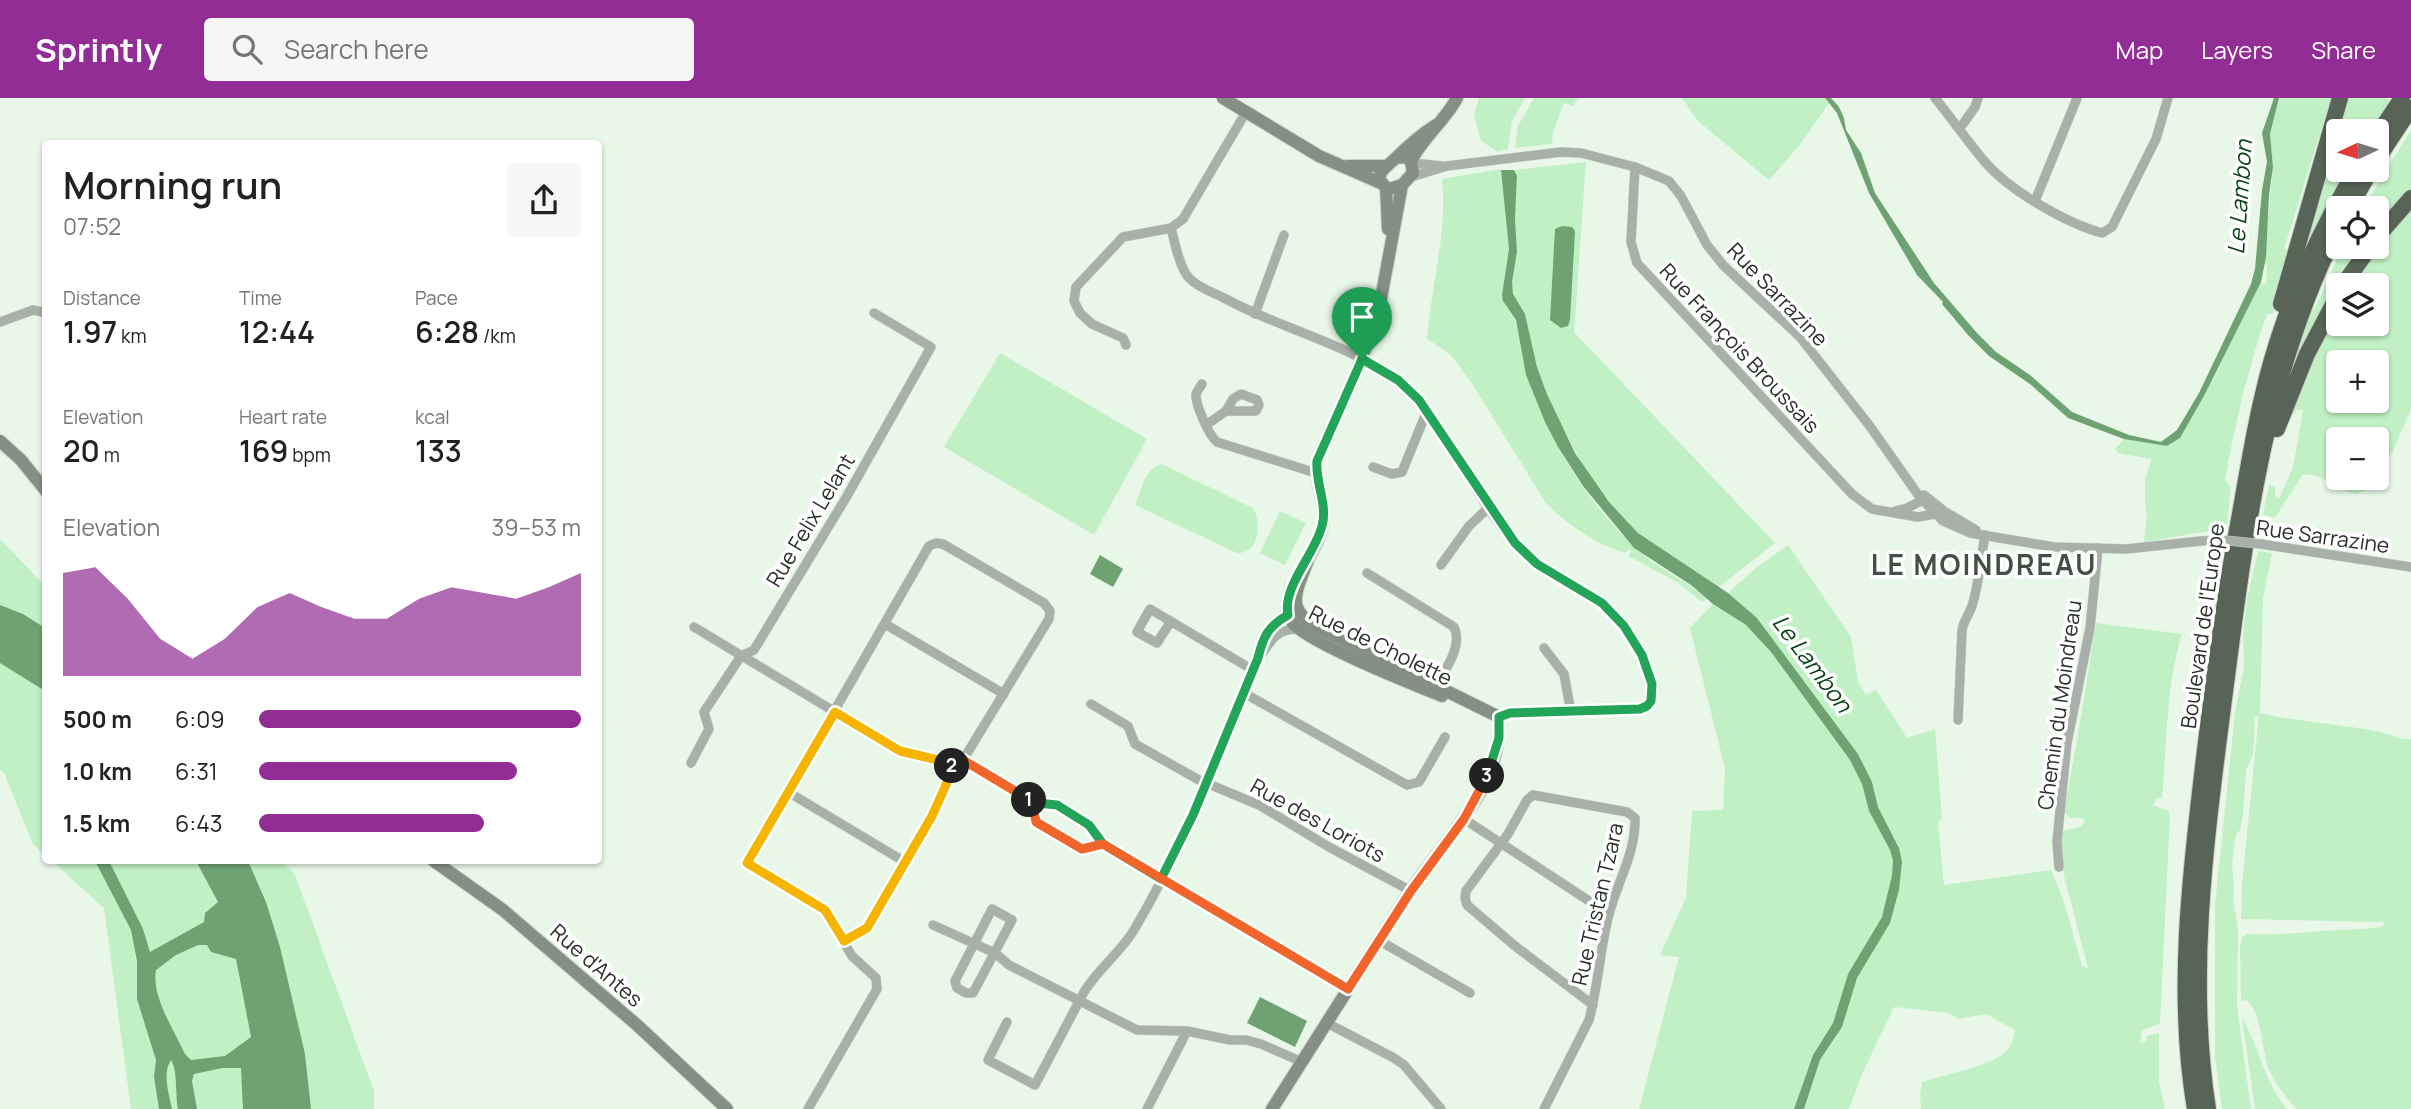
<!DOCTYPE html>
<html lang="en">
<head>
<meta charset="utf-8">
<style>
  :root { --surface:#fff; --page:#f6f6f6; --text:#222; --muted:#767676; --accent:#912d94 }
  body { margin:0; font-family:Manrope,sans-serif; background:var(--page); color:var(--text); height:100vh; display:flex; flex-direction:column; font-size:26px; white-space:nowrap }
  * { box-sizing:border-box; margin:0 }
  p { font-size:23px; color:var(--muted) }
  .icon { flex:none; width:38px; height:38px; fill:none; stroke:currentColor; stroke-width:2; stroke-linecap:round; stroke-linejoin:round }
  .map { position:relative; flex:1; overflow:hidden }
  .side { position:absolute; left:42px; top:42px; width:560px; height:724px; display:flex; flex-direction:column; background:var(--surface); border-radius:7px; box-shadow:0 2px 5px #0004 }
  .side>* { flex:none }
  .needle { width:46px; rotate:266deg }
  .fabs { position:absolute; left:2326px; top:21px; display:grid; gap:14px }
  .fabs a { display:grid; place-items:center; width:63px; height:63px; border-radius:7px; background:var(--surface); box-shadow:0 2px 5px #0004; font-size:35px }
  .pin { position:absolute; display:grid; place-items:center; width:60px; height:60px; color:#fff; margin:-72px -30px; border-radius:50% 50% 50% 0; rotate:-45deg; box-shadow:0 0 7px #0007 }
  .pin .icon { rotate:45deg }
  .km { position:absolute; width:35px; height:35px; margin:-18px; border-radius:50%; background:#222; color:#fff; font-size:19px; line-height:35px; text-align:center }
  .round { display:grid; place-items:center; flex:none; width:74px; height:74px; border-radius:7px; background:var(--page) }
  .summary { display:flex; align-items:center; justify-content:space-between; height:119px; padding:0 21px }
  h1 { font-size:38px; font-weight:600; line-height:52px }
  .figures { display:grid; grid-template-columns:repeat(3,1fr); gap:10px; height:119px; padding:7px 21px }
  .figures div { display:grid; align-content:center }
  .figures b { font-size:30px; font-weight:600 }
  .figures small { font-size:19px; font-weight:400 }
  .figures p { font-size:19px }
  .chart { height:196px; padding:14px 21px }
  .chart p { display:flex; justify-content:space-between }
  .chart svg { width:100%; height:126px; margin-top:7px; fill:var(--accent); opacity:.7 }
  ul { padding:0 21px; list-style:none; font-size:23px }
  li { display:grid; grid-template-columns:112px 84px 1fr; align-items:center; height:52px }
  li i { height:18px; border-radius:9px; background:var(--accent) }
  header { display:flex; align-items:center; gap:42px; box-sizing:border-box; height:98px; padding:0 35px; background:var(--accent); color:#fff }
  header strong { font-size:33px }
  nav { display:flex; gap:38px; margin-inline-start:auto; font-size:24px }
  .search { width:490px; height:63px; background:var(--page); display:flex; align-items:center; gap:18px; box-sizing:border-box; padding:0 24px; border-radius:7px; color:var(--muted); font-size:26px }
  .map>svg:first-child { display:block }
  .green { fill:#c1f0c4; fill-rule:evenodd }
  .water { fill:#6fa273; fill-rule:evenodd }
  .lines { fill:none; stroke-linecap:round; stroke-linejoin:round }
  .street-casing { stroke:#c6d3c6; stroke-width:10 }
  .secondary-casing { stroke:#c6d3c6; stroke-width:14 }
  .highway-casing { stroke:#c6d3c6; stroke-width:18 }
  .street { stroke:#a9afa9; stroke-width:9 }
  .secondary { stroke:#868f86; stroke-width:12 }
  .highway { stroke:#586458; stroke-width:16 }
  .street-bridge-casing { stroke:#c6d3c6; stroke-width:10; stroke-linecap:butt }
  .street-bridge { stroke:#a9afa9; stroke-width:9 }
  .split-1-casing { stroke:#fff; stroke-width:14 }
  .split-2-casing { stroke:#fff; stroke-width:14 }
  .split-3-casing { stroke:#fff; stroke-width:14 }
  .split-4-casing { stroke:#fff; stroke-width:14 }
  .split-1 { stroke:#22a559; stroke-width:9 }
  .split-2 { stroke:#f5b400; stroke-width:9 }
  .split-3 { stroke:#f0652b; stroke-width:9 }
  .split-4 { stroke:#22a559; stroke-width:9 }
  .labels { text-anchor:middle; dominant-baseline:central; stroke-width:7; stroke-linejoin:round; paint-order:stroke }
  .street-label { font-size:21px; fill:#292f29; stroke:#fff }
  .water-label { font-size:23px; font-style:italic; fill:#094417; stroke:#fff }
  .district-label { font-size:28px; font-weight:bold; letter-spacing:2px; fill:#434f44; stroke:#fff }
</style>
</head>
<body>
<header>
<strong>Sprintly</strong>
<div class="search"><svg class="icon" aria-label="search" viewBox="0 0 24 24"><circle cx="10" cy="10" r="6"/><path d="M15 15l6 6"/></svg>Search here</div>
<nav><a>Map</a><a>Layers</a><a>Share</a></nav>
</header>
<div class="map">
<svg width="2411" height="1011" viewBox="0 0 2411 1011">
  <rect width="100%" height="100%" fill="#e8f7e8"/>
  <g class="green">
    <path d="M1479,0H1525L1512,23L1508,51L1498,54L1481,43L1474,17Z"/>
    <path d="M1534,0H1578L1573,8L1564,5L1553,33L1552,46L1515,50L1518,28Z"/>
    <path d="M1682,0H1825L1829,5L1799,48L1769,82L1698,23Z"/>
    <path d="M2279,0H2331L2284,151L2288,152L2290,158L2273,216H2267C2248,270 2235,326 2225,382L2231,389L2226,434H2203L2144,444L2147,418L2145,404V381L2152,361L2118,355L2115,351L2124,341L2167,348L2180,340L2216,276L2254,193L2261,184L2266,187L2267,167L2264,165L2273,69L2270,36Z"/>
    <path d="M2350,0H2386L2391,4L2371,33H2338V72H2346L2304,154L2344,11Z"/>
    <path d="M2411,32V91L2377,129L2376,110H2363Z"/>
    <path d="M1586,64L1574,234L1775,445L1719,489L1638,435L1609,404L1585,371L1556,317L1537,269L1525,216L1513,196L1512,184L1517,154L1515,121L1517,78L1514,72Z"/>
    <path d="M1501,71L1509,151L1502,197C1504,208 1513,215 1516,225C1522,242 1521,260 1527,277C1548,341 1585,401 1633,448C1652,467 1685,482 1707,501L1702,504L1677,484L1628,458L1632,453L1629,451L1625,455C1595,446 1568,427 1546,405L1471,284L1450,256L1427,241C1431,187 1448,134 1442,81Z"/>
    <path d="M2411,109V312L2377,388L2356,396L2338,390L2318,378L2303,376L2275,420L2263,416L2269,387L2275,389V397L2279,401L2293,369L2303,312L2297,311L2294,316L2287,318L2338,207V226H2376V187H2350L2378,146ZM2338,264H2376V303H2338ZM2338,341H2376V380H2338Z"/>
    <path d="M2343,149H2362L2334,192L2297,270L2292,268L2311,212H2314Z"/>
    <path d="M1000,255L1147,341L1094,437L944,349Z"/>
    <path d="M1161,366L1253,410C1262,425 1259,456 1237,455L1135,407C1141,393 1145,371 1161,366Z"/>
    <path d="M1280,413L1306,425L1285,467L1260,455Z"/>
    <path d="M0,441L45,488V757L33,746L4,675L0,672Z"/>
    <path d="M1788,447L1851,539L1858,584L1866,597L1876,592L1907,640L1935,631L1942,720L1938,725L1944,787L2051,772L2063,801L2082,868L2088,870L2062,770L2060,733L2081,729L2085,724L2082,720H2070L2064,713C2076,651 2086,588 2096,525L2182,536C2166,586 2167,648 2162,700H2157L2153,707L2168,713L2170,717L2160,926L2142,932L2140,945L2147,944L2146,938L2159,935V984L2165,1011H1921L1920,998L1922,984C1944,976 1998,969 2010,948C2013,944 2013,937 2015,932L1986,916L1959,921L1949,915L1894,909L1862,976L1849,1011H1804L1820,962L1836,940L1857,880L1890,825L1899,749L1878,709L1872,684L1858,656L1757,520L1728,495L1756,470Z"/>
    <path d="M2258,453L2272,455L2263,501L2260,615C2299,624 2340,626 2380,634C2391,636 2400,643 2411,641V1011H2296C2286,999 2277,988 2270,974C2261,954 2263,914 2245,901L2241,904L2240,847L2242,840L2247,836C2268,837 2291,836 2312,834C2336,831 2359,833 2383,828L2384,824L2241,821L2242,786L2259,616L2255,620L2253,656L2246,672L2243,717L2240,732L2236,736L2232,765L2234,791L2233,799L2238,833L2237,908L2251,1011H2222L2215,959V806L2235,615L2244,569L2243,539L2247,502Z"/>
    <path d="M1713,506L1746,527L1771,554L1850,662L1862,686L1869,713L1890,752L1893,763L1892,777L1882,819L1848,876L1833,925L1813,957L1794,1011H1639L1679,859L1660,857L1686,800L1692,713L1723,712L1725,670L1690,530Z"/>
    <path d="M52,763H283L295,777L374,993V1011H131L104,810Z"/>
    <path d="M2242,920C2260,950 2264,984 2287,1011H2255Z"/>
  </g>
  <g class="water">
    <path d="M1825,0H1831L1839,9L1844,20L1846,32L1861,55L1875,95L1934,185L1977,235L1996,254L2030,277L2072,314L2129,337L2161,344L2177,332L2199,295L2251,186L2255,171L2262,92L2267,64L2262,35L2274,0H2279L2270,36L2273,69L2269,97L2266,159L2261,184L2205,296L2180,340L2167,348L2124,341L2068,320L2030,286L1989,258L1968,237L1942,206L1943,204L1917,177L1869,95L1837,15Z"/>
    <path d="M1501,72H1514L1517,78L1515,121L1517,154L1512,184L1513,196L1525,216L1537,269L1547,296L1575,355L1609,404L1638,435L1728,495L1757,520L1858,656L1872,684L1878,709L1899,750L1902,764L1899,792L1890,825L1857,880L1842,929L1820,962L1804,1011H1794L1813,957L1833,925L1848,876L1882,819L1892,777L1893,763L1890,752L1869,713L1862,686L1850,662L1771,554L1746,527L1713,506L1691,487L1634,450L1583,388L1558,349L1545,324L1526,277L1516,222L1503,203L1502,197L1509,151Z"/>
    <path d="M1562,128L1572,129L1575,133L1570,222L1568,228L1561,230L1550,222L1555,131Z"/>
    <path d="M1100,457L1123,471L1113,489L1090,476Z"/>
    <path d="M0,507L23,516L45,530V593L0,565Z"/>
    <path d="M95,763H109L143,831L150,854L204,824L205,815L218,804L196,763H248L266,804L280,849L305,956L311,1011H243L241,970H222L194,976L192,983L197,1011H178C175,995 178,974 171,962C162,975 169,996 172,1011H159L154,979L156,962L137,901V863L131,832ZM198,847H207L211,854L236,861L251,939L225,958L191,962L185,956C174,932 151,898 156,872L176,857Z"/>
    <path d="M1260,899L1307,923L1295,949L1247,925Z"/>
  </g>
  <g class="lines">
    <g class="street-casing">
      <g id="street">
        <path d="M1935,0C1952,21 1968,44 1985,64C2010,93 2066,125 2102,135L2112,129L2156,41L2168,0"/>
        <path d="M1960,30L1975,9L1978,0"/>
        <path d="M1412,65L1442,68"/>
        <path d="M1635,69L1631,144L1637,165L1852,396L1872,411L1918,419L1935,416L1934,413"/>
        <path d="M1411,79L1447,68L1561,54L1581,55L1635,69L1669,83L1681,98L1707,147L1723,167L1800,239L1869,327L1919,398L1943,423L1970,435L2054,449L2126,451L2201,443"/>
        <path d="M2035,103L2077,0"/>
        <path d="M1171,130C1175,145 1179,168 1189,180C1198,190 1215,195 1226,201C1281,231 1347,245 1398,283C1417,297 1429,316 1442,335C1465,371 1487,414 1515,446C1533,466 1557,476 1580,490C1614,511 1639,542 1650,580C1654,593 1653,605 1640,611L1510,615L1499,619"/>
        <path d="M1255,216L1284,137"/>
        <path d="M0,224L33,212L46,215"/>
        <path d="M1126,247L1123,240L1092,226L1080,215L1074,203L1076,189L1123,139L1171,130L1183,121L1246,14"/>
        <path d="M1202,286C1201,288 1197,293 1196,296C1195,306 1209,338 1217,344L1316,375"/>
        <path d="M1206,327L1226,313H1256L1259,307L1257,302L1241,296L1233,301L1226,313"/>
        <path d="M1373,369L1392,376L1402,374L1427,313"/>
        <path d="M1924,397L1944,413L1976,432"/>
        <path d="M1895,413L1907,410L1923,402L1927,405"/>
        <path d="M2261,446L2411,469"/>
        <path d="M1441,467L1469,428L1489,409"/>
        <path d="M1367,475L1454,529C1463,548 1446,570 1437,587"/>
        <path d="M1171,523L1157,545L1137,534L1150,511L1253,572"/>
        <path d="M885,526L1004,596"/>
        <path d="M694,529L900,653L942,663L954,669"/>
        <path d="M1544,550L1564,576L1571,614"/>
        <path d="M1262,556C1272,540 1278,531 1298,531"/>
        <path d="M1244,595L1407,687L1419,684L1445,639"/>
        <path d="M1091,606L1128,628L1135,646L1199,682L1259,707L1329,749L1411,793"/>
        <path d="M1958,622L1962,533C1963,523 1969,517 1972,508C1979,485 1981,460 1985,437"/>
        <path d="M963,662L1032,703L1057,707L1089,727L1103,746L1348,891"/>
        <path d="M691,665L709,631L704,614L741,558L754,552L847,398L931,249L874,215"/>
        <path d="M788,694L905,764"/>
        <path d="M1032,703L1036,725L1082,751L1103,746"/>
        <path d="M1464,721L1609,816"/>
        <path d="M2059,769L2057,743L2067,645L2090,530L2098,450"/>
        <path d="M992,811L1012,822L973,895H966L957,890L955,883Z"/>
        <path d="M933,827L995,855L1009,867L1137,932L1187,933L1230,942H1246L1261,946L1302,964"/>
        <path d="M1380,843L1470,895"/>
        <path d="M1007,924L988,962L1035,987L1084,894C1098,871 1120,855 1134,832C1185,746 1220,652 1259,560C1263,539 1268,527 1288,517"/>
        <path d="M1327,925L1394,960L1404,967L1441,1011"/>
        <path d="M808,1011L877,891L876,880L852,858L843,843L867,830L932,718L954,669L963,662L1049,521L1050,513L1044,505L943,446L936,445L929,448L747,765L825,812L843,843"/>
        <path d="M1147,1011L1187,933"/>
        <path d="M1544,1011L1589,922C1598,888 1600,853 1608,820C1616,786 1636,756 1635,720L1627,714L1533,697L1527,702L1508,736L1466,793L1465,800L1467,807L1515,848L1593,907"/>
      </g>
    </g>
    <g class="secondary-casing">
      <g id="secondary">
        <path d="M1223,0L1319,58L1383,86"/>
        <path d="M1396,60L1405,59L1411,63L1413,75L1402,87L1389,91C1369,79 1386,69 1396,60C1409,47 1420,37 1436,27"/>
        <path d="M1411,63C1423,39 1445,23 1457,0"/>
        <path d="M1347,68H1385"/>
        <path d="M1386,89L1388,131"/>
        <path d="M0,343L21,362L46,393"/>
        <path d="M1305,466C1315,450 1327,428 1323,408C1320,392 1316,379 1317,363L1356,275L1378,217L1402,87"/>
        <path d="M1292,488C1288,501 1283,512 1292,524C1304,543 1415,587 1442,598"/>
        <path d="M434,763L503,812L637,927L727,1011"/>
        <path d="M1272,1011C1317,939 1363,867 1409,795C1443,743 1504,687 1499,619L1319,530C1283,511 1297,493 1308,462"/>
      </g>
    </g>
    <g class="highway-casing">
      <g id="highway">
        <path d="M2376,39L2402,0"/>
        <path d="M2376,63L2411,10"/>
        <path d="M2349,110L2371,72"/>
        <path d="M2376,140L2411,100"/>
        <path d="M2343,187L2370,149"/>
        <path d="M2281,206L2340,0"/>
        <path d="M2277,331L2307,256L2338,197"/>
        <path d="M2195,1011C2175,893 2191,769 2205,652C2215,573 2225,494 2240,416C2249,365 2257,315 2271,265C2290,198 2320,132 2356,72"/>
        <path d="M2208,1011C2187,879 2206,741 2223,609C2244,447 2263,278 2338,131"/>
      </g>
    </g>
    <use href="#street" class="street"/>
    <use href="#secondary" class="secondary"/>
    <use href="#highway" class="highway"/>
    <g class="street-bridge-casing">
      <path id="street-bridge" d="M2201,443L2222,442L2261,446"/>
    </g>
    <use href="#street-bridge" class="street-bridge"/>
  </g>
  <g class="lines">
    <g class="split-1-casing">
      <path id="split-1" d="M1029,702L1037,705L1057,707L1089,727L1103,746L1161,781L1193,717L1258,560C1263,539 1268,528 1288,517C1282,489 1315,456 1322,428C1328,406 1315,385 1317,363L1362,261"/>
    </g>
    <g class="split-2-casing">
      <path id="split-2" d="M952,668L942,663L900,653L835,614L747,765L825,812L844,843L867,830L932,718L954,669L963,662L1029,702"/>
    </g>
    <g class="split-3-casing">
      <path id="split-3" d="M952,668L954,669L963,662L1032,703L1036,724L1082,751L1103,746L1348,891L1411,793L1464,721L1487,678"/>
    </g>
    <g class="split-4-casing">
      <path id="split-4" d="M1362,261L1398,282L1419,302L1515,445L1537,466L1602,505L1624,528L1642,557L1652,586L1651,603L1647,608L1640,611L1510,615L1499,619V640L1487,678"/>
    </g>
    <use href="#split-1" class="split-1"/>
    <use href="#split-2" class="split-2"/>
    <use href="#split-3" class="split-3"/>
    <use href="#split-4" class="split-4"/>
  </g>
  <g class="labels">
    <g class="street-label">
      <text transform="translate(1778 196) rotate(46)">Rue Sarrazine</text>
      <text transform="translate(1740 250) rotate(47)">Rue François Broussais</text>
      <text transform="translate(810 422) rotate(-59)">Rue Felix Lelant</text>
      <text transform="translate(2323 438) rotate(8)">Rue Sarrazine</text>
      <text transform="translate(2202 528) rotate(-82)">Boulevard de l'Europe</text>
      <text transform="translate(1381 547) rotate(26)">Rue de Cholette</text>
      <text transform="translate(2059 607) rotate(-82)">Chemin du Moindreau</text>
      <text transform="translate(1318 722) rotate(29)">Rue des Loriots</text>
      <text transform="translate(1597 806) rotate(-77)">Rue Tristan Tzara</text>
      <text transform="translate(597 867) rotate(41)">Rue d'Antes</text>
    </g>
    <g class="water-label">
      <text transform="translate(2239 99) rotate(-86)">Le Lambon</text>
      <text transform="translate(1813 565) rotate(53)">Le Lambon</text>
    </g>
    <g class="district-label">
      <text x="1984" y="466">LE MOINDREAU</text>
    </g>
  </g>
</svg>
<div class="fabs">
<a><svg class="needle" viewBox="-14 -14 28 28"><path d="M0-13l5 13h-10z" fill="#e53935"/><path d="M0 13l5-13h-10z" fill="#767676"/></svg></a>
<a><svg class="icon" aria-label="locate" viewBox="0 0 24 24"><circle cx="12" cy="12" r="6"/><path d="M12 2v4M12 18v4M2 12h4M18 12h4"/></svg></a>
<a><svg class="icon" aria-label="layers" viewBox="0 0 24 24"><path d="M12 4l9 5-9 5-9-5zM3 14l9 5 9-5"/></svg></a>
<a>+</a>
<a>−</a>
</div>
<div class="pin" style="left:1362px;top:261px;background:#1e9e55"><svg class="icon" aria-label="arrive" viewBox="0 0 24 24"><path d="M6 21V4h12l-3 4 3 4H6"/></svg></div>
<b class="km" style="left:1029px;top:702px">1</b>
<b class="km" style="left:952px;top:668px">2</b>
<b class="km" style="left:1487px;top:678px">3</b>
<section class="side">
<div class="summary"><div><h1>Morning run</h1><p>07:52</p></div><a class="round"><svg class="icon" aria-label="share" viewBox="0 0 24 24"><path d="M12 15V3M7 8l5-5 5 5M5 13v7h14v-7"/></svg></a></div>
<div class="figures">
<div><p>Distance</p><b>1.97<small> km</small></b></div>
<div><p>Time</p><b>12:44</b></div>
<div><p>Pace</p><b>6:28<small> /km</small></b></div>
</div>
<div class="figures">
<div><p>Elevation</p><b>20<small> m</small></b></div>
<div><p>Heart rate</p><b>169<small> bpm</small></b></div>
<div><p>kcal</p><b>133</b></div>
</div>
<div class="chart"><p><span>Elevation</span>39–53 m</p>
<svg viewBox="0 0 160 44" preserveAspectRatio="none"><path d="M0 44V8L10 6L20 17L30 31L40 38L50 31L60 20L70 15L80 20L90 24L100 24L110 17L120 13L130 15L140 17L150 13L160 8V44z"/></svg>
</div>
<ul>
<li><b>500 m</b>6:09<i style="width:100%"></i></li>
<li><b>1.0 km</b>6:31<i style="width:80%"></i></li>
<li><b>1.5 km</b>6:43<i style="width:70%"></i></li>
</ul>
</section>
</div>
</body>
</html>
